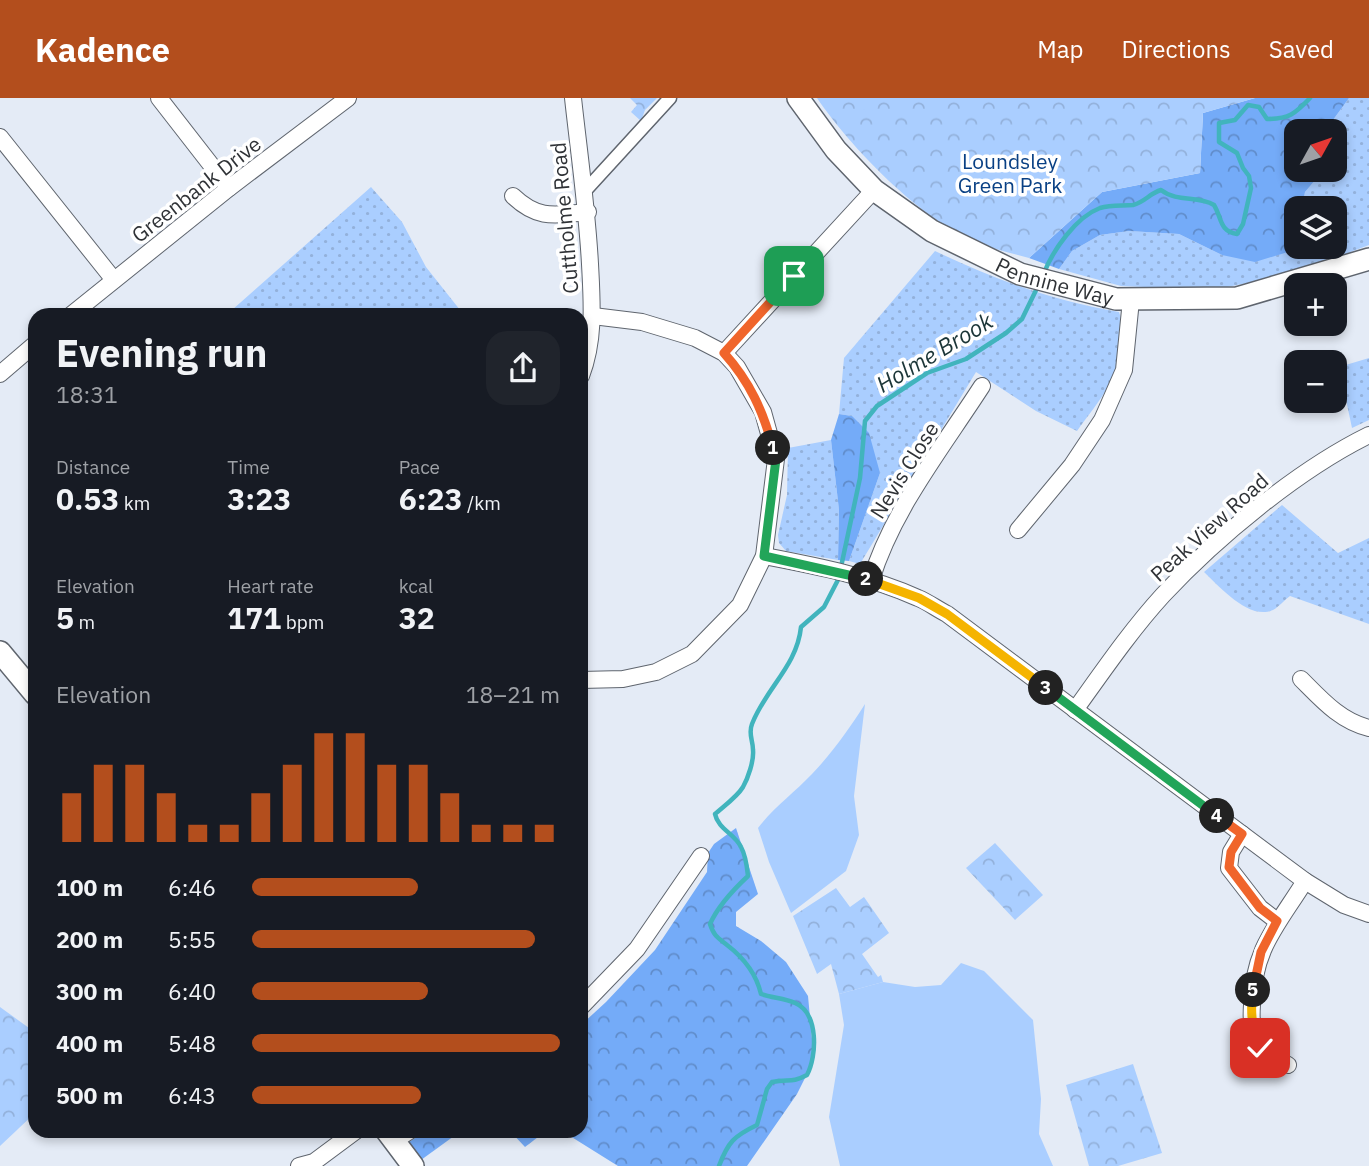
<!DOCTYPE html>
<html lang="en">
<head>
<meta charset="utf-8">
<style>
  :root { --surface:#171b24; --page:#20242c; --text:#f1f3f6; --muted:#9ea1a6; --accent:#b34e1d }
  body { margin:0; font-family:"IBM Plex Sans",sans-serif; background:var(--page); color:var(--text); height:100vh; display:flex; flex-direction:column; font-size:26px; white-space:nowrap }
  * { box-sizing:border-box; margin:0 }
  p { font-size:23px; color:var(--muted) }
  .icon { flex:none; width:38px; height:38px; fill:none; stroke:currentColor; stroke-width:2; stroke-linecap:round; stroke-linejoin:round }
  .map { position:relative; flex:1; overflow:hidden }
  .panel { position:absolute; left:28px; top:210px; width:560px; height:830px; display:flex; flex-direction:column; background:var(--surface); border-radius:21px; box-shadow:0 4px 10px #0003 }
  .panel>* { flex:none }
  .needle { width:46px; rotate:50deg }
  .fabs { position:absolute; left:1284px; top:21px; display:grid; gap:14px }
  .fabs a { display:grid; place-items:center; width:63px; height:63px; border-radius:14px; background:var(--surface); box-shadow:0 4px 10px #0003; font-size:35px }
  .pin { position:absolute; display:grid; place-items:center; width:60px; height:60px; color:#fff; margin:-30px; border-radius:14px; box-shadow:0 4px 10px #0006 }
  .km { position:absolute; width:35px; height:35px; margin:-18px; border-radius:50%; background:#222; color:#fff; font-size:19px; line-height:35px; text-align:center }
  .round { display:grid; place-items:center; flex:none; width:74px; height:74px; border-radius:21px; background:var(--page) }
  .summary { display:flex; align-items:center; justify-content:space-between; height:119px; padding:0 28px }
  h1 { font-size:38px; font-weight:800; line-height:52px }
  .stats { display:grid; grid-template-columns:repeat(3,1fr); gap:10px; height:119px; padding:7px 28px }
  .stats div { display:grid; align-content:center }
  .stats b { font-size:30px; font-weight:800 }
  .stats small { font-size:19px; font-weight:400 }
  .stats p { font-size:19px }
  .chart { height:196px; padding:14px 28px }
  .chart p { display:flex; justify-content:space-between }
  .chart svg { width:100%; height:126px; margin-top:7px; stroke:var(--accent); stroke-width:6 }
  ul { padding:0 28px; list-style:none; font-size:23px }
  li { display:grid; grid-template-columns:112px 84px 1fr; align-items:center; height:52px }
  li i { height:18px; border-radius:9px; background:var(--accent) }
  header { display:flex; align-items:center; gap:42px; box-sizing:border-box; height:98px; padding:0 35px; background:var(--accent); color:#fff }
  header strong { font-size:33px }
  nav { display:flex; gap:38px; margin-inline-start:auto; font-size:24px }
  .map>svg:first-child { display:block }
  .grass { fill:url(#grass-dots) }
  .forest { fill:url(#forest-crowns) }
  .park { fill:url(#park-crowns) }
  .garden { fill:#aaceff }
  .lines { fill:none; stroke-linecap:round; stroke-linejoin:round }
  .stream { stroke:#41b4bd; stroke-width:4.5 }
  .pedestrian-casing { stroke:#5f656e; stroke-width:15 }
  .minor-casing { stroke:#5f656e; stroke-width:18 }
  .tertiary-casing { stroke:#5f656e; stroke-width:24 }
  .pedestrian { stroke:#fff; stroke-width:12 }
  .minor { stroke:#fff; stroke-width:16 }
  .tertiary { stroke:#fff; stroke-width:21 }
  .split-1-casing { stroke:#fff; stroke-width:14 }
  .split-2-casing { stroke:#fff; stroke-width:14 }
  .split-3-casing { stroke:#fff; stroke-width:14 }
  .split-4-casing { stroke:#fff; stroke-width:14 }
  .split-5-casing { stroke:#fff; stroke-width:14 }
  .split-6-casing { stroke:#fff; stroke-width:14 }
  .split-1 { stroke:#f0652b; stroke-width:9 }
  .split-2 { stroke:#22a559; stroke-width:9 }
  .split-3 { stroke:#f5b400; stroke-width:9 }
  .split-4 { stroke:#22a559; stroke-width:9 }
  .split-5 { stroke:#f0652b; stroke-width:9 }
  .split-6 { stroke:#f5b400; stroke-width:9 }
  .labels { text-anchor:middle; dominant-baseline:central; stroke-width:7; stroke-linejoin:round; paint-order:stroke }
  .park-label { font-size:21px; fill:#094084; stroke:#fff }
  .street-label { font-size:21px; fill:#2f3236; stroke:#fff }
  .water-label { font-size:23px; font-style:italic; fill:#1b3537; stroke:#fff }
</style>
</head>
<body>
<header>
<strong>Kadence</strong>
<nav><a>Map</a><a>Directions</a><a>Saved</a></nav>
</header>
<div class="map">
<svg width="1369" height="1068" viewBox="0 0 1369 1068">
  <defs>
    <pattern id="grass-dots" width="8" height="8" patternUnits="userSpaceOnUse" patternTransform="scale(1.75)"><rect width="8" height="8" fill="#aaceff"/><path d="M2 2h.1M6 6h.1" fill="none" stroke="#93b1db" stroke-width="1.8" stroke-linecap="round"/></pattern>
    <pattern id="forest-crowns" width="20" height="18" patternUnits="userSpaceOnUse" patternTransform="scale(1.75)"><rect width="20" height="18" fill="#74abf8"/><path d="M2 6a3 3 0 1 1 6 0M12 15a3 3 0 1 1 6 0" fill="none" stroke="#608cca"/></pattern>
    <pattern id="park-crowns" width="20" height="18" patternUnits="userSpaceOnUse" patternTransform="scale(1.75)"><rect width="20" height="18" fill="#aaceff"/><path d="M2 6a3 3 0 1 1 6 0M12 15a3 3 0 1 1 6 0" fill="none" stroke="#93b1db"/></pattern>
  </defs>
  <rect width="100%" height="100%" fill="#e4ebf6"/>
  <g class="grass">
    <path d="M1349,0H1369V147L1295,175L1213,192L1121,188L1059,171L1072,153L1100,137L1129,133L1179,136L1222,157L1288,154L1297,134V149H1335V110H1302L1305,94L1317,80V72H1335V33H1325Z"/>
    <path d="M371,89L402,124L426,169L464,217H236L232,212Z"/>
    <path d="M935,153C996,182 1053,203 1119,214C1127,235 1119,268 1108,288C1100,304 1087,318 1077,333L1036,313L976,274L860,466L849,463L880,375L852,318L839,316L844,260Z"/>
    <path d="M1369,260V322L1352,330L1339,269Z"/>
    <path d="M831,342L839,412L838,462L786,453L779,445L778,437L787,397L788,350Z"/>
    <path d="M1282,407L1338,455L1369,440V526L1290,498C1284,502 1279,509 1273,512C1249,523 1219,488 1204,474Z"/>
  </g>
  <g class="forest">
    <path d="M1255,0H1349L1325,33H1297V72H1317V80L1305,94L1302,110H1297V134L1288,154L1255,164L1222,157L1179,136L1129,133L1100,137L1072,153L1059,171L1029,160L1102,94L1200,75L1203,15Z"/>
    <path d="M839,316L852,318L869,335L880,375L849,463L838,462L839,412L831,342Z"/>
    <path d="M736,730L758,796L736,814V828L761,843L786,864L808,898L814,962L797,996L747,1068H618L570,1038L555,1033L581,1032V927L606,904L655,852L707,774L708,755L714,746Z"/>
    <path d="M427,1033H461L421,1062L407,1045Z"/>
    <path d="M510,1033H546L525,1049Z"/>
  </g>
  <g class="park">
    <path d="M630,0H657L645,12L641,23L631,14L637,7Z"/>
    <path d="M817,0H1255L1203,15L1200,75L1102,94L1029,160C1011,155 993,151 976,144C921,122 850,49 817,0Z"/>
    <path d="M995,745L1043,797L1015,822L966,770Z"/>
    <path d="M836,790L850,809L864,799L889,835L862,856L878,879L881,877L883,884L839,896L831,866L817,876L793,818Z"/>
    <path d="M0,909L29,930L35,943V1015L0,1048Z"/>
    <path d="M1133,966L1162,1055L1118,1068H1089L1066,987Z"/>
  </g>
  <g class="garden">
    <path d="M847,0H881L870,16Z"/>
    <path d="M865,606L854,698L859,737L846,773L791,815L769,764L758,730C774,709 794,695 812,676C833,654 849,631 865,606Z"/>
    <path d="M961,865L984,873L1033,922L1041,1001L1039,1036L1053,1068H840L829,1019L844,927L839,896L883,884L915,889L941,887Z"/>
  </g>
  <g class="lines">
    <g class="stream">
      <path d="M1044,175C1053,152 1076,119 1100,110C1111,107 1122,108 1133,107C1145,104 1150,95 1161,92C1178,105 1197,97 1214,107C1222,120 1219,133 1237,136L1243,126L1251,90L1249,78L1243,70L1237,55L1219,44V25L1235,22L1248,7L1259,9L1267,21C1289,21 1295,16 1310,0"/>
      <path d="M841,469L860,380L865,323L877,308L927,275L966,261L1006,235L1022,221L1039,186"/>
      <path d="M719,1068C728,1044 734,1038 757,1027L767,991L772,984C789,980 790,986 807,977C817,958 819,915 795,905C785,900 772,900 761,896C756,875 744,860 727,847C717,839 714,838 710,826C718,808 733,792 748,778C747,769 746,758 741,749C735,736 718,731 715,716C724,708 737,699 743,689C748,680 754,663 753,652C753,642 748,636 752,626C766,590 797,568 801,529L824,509L840,478"/>
    </g>
    <g class="pedestrian-casing">
      <path id="pedestrian" d="M584,94L670,0"/>
    </g>
    <g class="minor-casing">
      <g id="minor">
        <path d="M159,0L229,90"/>
        <path d="M573,0C579,55 587,110 590,166C592,204 595,242 581,278"/>
        <path d="M0,39L114,182"/>
        <path d="M513,98C538,122 555,117 588,114"/>
        <path d="M71,217L229,90L348,0"/>
        <path d="M724,255L874,92"/>
        <path d="M0,276L35,246"/>
        <path d="M1018,432L1072,367L1102,322L1124,272L1131,202"/>
        <path d="M764,458C816,468 869,478 918,500C928,504 937,511 947,516L1305,783L1344,807L1369,816"/>
        <path d="M871,482C893,411 942,350 982,288"/>
        <path d="M1301,581C1321,601 1340,623 1369,630"/>
        <path d="M581,582L623,581L656,574L692,556L740,507L764,458L776,361L763,314L737,269L724,255L695,240L642,224L593,218"/>
        <path d="M1075,612C1103,573 1131,532 1163,497C1217,439 1298,372 1369,337"/>
        <path d="M1242,736L1231,754L1229,770L1260,810L1277,823"/>
        <path d="M581,909L637,851L701,758"/>
        <path d="M1239,961L1260,950"/>
        <path d="M1288,967C1279,962 1266,957 1260,949C1251,938 1251,921 1252,907C1253,851 1277,828 1305,783"/>
        <path d="M394,1043L411,1032"/>
        <path d="M299,1068L314,1064L357,1032"/>
      </g>
    </g>
    <g class="tertiary-casing">
      <g id="tertiary">
        <path id="s1" d="M798,0L836,52L874,92L932,133L1020,176L1116,201L1237,200L1369,161"/>
        <path d="M0,554L35,596"/>
        <path d="M386,1032L413,1068"/>
      </g>
    </g>
    <use href="#pedestrian" class="pedestrian"/>
    <use href="#minor" class="minor"/>
    <use href="#tertiary" class="tertiary"/>
  </g>
  <g class="lines">
    <g class="split-1-casing">
      <path id="split-1" d="M773,350C763,313 750,284 724,255L794,178"/>
    </g>
    <g class="split-2-casing">
      <path id="split-2" d="M773,350L776,361L764,458L866,481"/>
    </g>
    <g class="split-3-casing">
      <path id="split-3" d="M866,481L919,500L947,516L1046,590"/>
    </g>
    <g class="split-4-casing">
      <path id="split-4" d="M1046,590L1217,718"/>
    </g>
    <g class="split-5-casing">
      <path id="split-5" d="M1217,718L1242,736L1231,754L1229,769L1260,810L1277,823L1261,854L1253,892"/>
    </g>
    <g class="split-6-casing">
      <path id="split-6" d="M1253,892C1250,913 1251,931 1260,950"/>
    </g>
    <use href="#split-1" class="split-1"/>
    <use href="#split-2" class="split-2"/>
    <use href="#split-3" class="split-3"/>
    <use href="#split-4" class="split-4"/>
    <use href="#split-5" class="split-5"/>
    <use href="#split-6" class="split-6"/>
  </g>
  <g class="labels">
    <g class="park-label">
      <text x="1010" y="63">Loundsley<tspan x="1010" dy="24">Green Park</tspan></text>
    </g>
    <g class="street-label">
      <text transform="translate(196 91) rotate(-38)">Greenbank Drive</text>
      <text transform="translate(564 120) rotate(-95)">Cuttholme Road</text>
      <text stroke="none"><textPath href="#s1" startOffset="324">Pennine Way</textPath></text>
      <text transform="translate(904 372) rotate(-58)">Nevis Close</text>
      <text transform="translate(1209 429) rotate(-42)">Peak View Road</text>
    </g>
    <g class="water-label">
      <text transform="translate(934 254) rotate(-31)">Holme Brook</text>
    </g>
  </g>
</svg>
<div class="fabs">
<a><svg class="needle" viewBox="-14 -14 28 28"><path d="M0-13l5 13h-10z" fill="#e53935"/><path d="M0 13l5-13h-10z" fill="#9ea1a6"/></svg></a>
<a><svg class="icon" aria-label="layers" viewBox="0 0 24 24"><path d="M12 4l9 5-9 5-9-5zM3 14l9 5 9-5"/></svg></a>
<a>+</a>
<a>−</a>
</div>
<div class="pin" style="left:794px;top:178px;background:#1e9e55"><svg class="icon" aria-label="arrive" viewBox="0 0 24 24"><path d="M6 21V4h12l-3 4 3 4H6"/></svg></div>
<div class="pin" style="left:1260px;top:950px;background:#d93025"><svg class="icon" aria-label="check" viewBox="0 0 24 24"><path d="M5 12l5 5 9-10"/></svg></div>
<b class="km" style="left:773px;top:350px">1</b>
<b class="km" style="left:866px;top:481px">2</b>
<b class="km" style="left:1046px;top:590px">3</b>
<b class="km" style="left:1217px;top:718px">4</b>
<b class="km" style="left:1253px;top:892px">5</b>
<section class="panel">
<div class="summary"><div><h1>Evening run</h1><p>18:31</p></div><a class="round"><svg class="icon" aria-label="share" viewBox="0 0 24 24"><path d="M12 15V3M7 8l5-5 5 5M5 13v7h14v-7"/></svg></a></div>
<div class="stats">
<div><p>Distance</p><b>0.53<small> km</small></b></div>
<div><p>Time</p><b>3:23</b></div>
<div><p>Pace</p><b>6:23<small> /km</small></b></div>
</div>
<div class="stats">
<div><p>Elevation</p><b>5<small> m</small></b></div>
<div><p>Heart rate</p><b>171<small> bpm</small></b></div>
<div><p>kcal</p><b>32</b></div>
</div>
<div class="chart"><p><span>Elevation</span>18–21 m</p>
<svg viewBox="0 0 160 44" preserveAspectRatio="none"><path d="M5 44V27M15 44V17M25 44V17M35 44V27M45 44V38M55 44V38M65 44V27M75 44V17M85 44V6M95 44V6M105 44V17M115 44V17M125 44V27M135 44V38M145 44V38M155 44V38"/></svg>
</div>
<ul>
<li><b>100 m</b>6:46<i style="width:54%"></i></li>
<li><b>200 m</b>5:55<i style="width:92%"></i></li>
<li><b>300 m</b>6:40<i style="width:57%"></i></li>
<li><b>400 m</b>5:48<i style="width:100%"></i></li>
<li><b>500 m</b>6:43<i style="width:55%"></i></li>
</ul>
</section>
</div>
</body>
</html>
